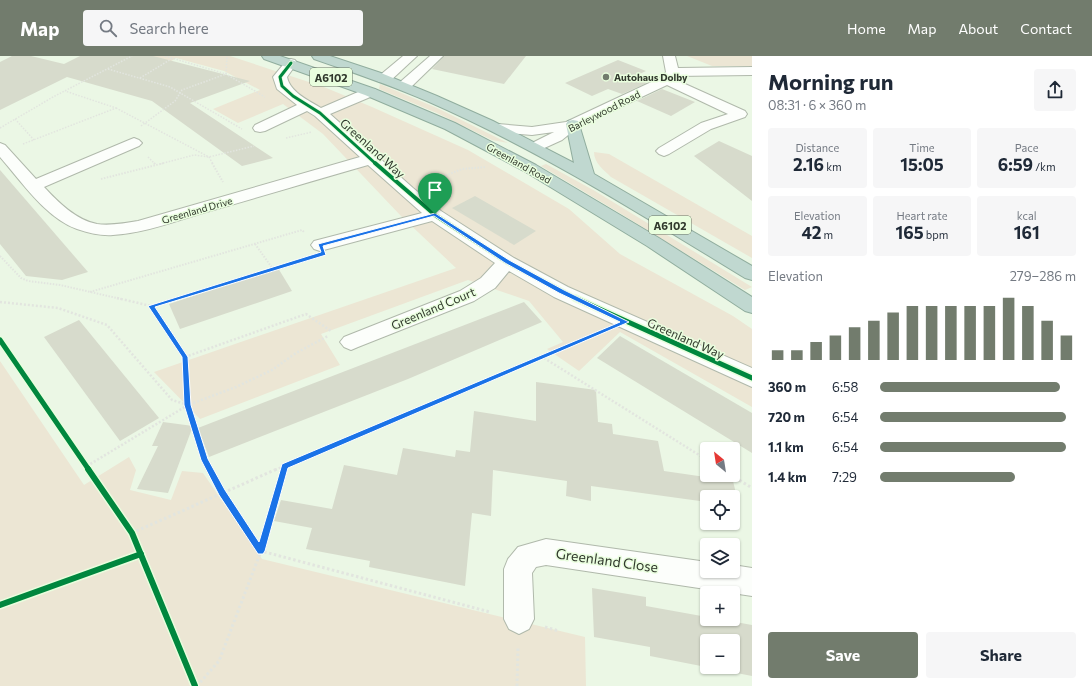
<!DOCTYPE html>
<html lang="en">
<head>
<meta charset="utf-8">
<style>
  :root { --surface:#fff; --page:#f6f6f7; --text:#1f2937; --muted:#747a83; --accent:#727c6d }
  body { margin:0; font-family:Commissioner,sans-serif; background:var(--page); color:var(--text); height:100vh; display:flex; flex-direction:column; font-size:15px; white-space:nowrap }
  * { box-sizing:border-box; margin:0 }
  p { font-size:13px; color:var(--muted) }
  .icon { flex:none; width:22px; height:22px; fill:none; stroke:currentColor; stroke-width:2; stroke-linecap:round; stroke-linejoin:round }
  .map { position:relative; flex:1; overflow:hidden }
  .side { display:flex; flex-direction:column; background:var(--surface); width:340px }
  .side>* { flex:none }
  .needle { width:26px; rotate:330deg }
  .tools { position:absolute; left:700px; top:386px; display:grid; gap:8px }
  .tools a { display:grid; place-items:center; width:40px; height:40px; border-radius:4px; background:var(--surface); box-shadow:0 1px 3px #0004; font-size:20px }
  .pin { position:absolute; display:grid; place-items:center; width:34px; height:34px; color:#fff; margin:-41px -17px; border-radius:50% 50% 50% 0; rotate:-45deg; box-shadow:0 0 4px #0007 }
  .pin .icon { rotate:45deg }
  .round { display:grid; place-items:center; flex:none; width:42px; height:42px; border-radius:4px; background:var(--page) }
  .head { display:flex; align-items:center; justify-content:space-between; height:68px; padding:0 16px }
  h1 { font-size:22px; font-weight:700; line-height:30px }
  .metrics { display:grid; grid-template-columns:repeat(3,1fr); gap:6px; height:68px; padding:4px 16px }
  .metrics div { display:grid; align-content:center; border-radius:4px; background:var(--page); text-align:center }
  .metrics b { font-size:17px; font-weight:700 }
  .metrics small { font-size:11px; font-weight:400 }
  .metrics p { font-size:11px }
  .chart { height:112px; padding:8px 16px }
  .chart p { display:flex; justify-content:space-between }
  .chart svg { width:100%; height:72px; margin-top:4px; stroke:var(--accent); stroke-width:6 }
  .primary-button { display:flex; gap:8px; margin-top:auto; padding:8px 16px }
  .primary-button a { flex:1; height:46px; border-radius:4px; background:var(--accent); color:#fff; font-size:16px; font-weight:700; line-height:46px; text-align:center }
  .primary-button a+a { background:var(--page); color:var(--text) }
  ul { padding:0 16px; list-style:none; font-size:13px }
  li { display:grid; grid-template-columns:64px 48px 1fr; align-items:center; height:30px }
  li i { height:10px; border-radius:5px; background:var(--accent) }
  header { display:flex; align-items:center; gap:24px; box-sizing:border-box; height:56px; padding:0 20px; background:var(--accent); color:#fff }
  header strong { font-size:19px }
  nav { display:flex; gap:22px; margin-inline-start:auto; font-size:14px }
  .search { width:280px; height:36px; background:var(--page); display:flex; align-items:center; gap:10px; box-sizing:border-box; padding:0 14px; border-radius:4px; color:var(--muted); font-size:15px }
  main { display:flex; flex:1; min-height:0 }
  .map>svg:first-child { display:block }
  .green { fill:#ece6d4 }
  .building { fill:#d7dbcc; fill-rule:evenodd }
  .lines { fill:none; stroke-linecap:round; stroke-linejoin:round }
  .minor-casing { stroke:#b0b9ab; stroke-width:2 }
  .highway-casing { stroke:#90ad9e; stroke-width:2 }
  .path-far3 { stroke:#e2e5df; stroke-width:1.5; stroke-dasharray:1.5 1.5; stroke-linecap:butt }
  .path-far2 { stroke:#e2e5df; stroke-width:2; stroke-dasharray:1.5 1.5; stroke-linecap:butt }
  .path-far1 { stroke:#e2e5df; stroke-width:2.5; stroke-dasharray:2 2; stroke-linecap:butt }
  .path { stroke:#e2e5df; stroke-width:3; stroke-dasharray:2.5 2.5; stroke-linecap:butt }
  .minor { fill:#fcfefb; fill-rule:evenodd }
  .highway { fill:#c0d8d0; fill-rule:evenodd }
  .cycleway-far3-casing { stroke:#e9fede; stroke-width:4.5 }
  .cycleway-far2-casing { stroke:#e9fede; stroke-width:6 }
  .cycleway-far1-casing { stroke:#e9fede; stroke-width:8 }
  .cycleway-casing { stroke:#e9fede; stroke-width:9 }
  .cycleway-far3 { stroke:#00873e; stroke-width:3 }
  .cycleway-far2 { stroke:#00873e; stroke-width:4 }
  .cycleway-far1 { stroke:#00873e; stroke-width:5 }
  .cycleway { stroke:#00873e; stroke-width:6 }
  .route { fill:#1a73e8; stroke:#fff; fill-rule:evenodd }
  .poi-dot { fill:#727c6d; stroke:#e9fede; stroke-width:1.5 }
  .labels { text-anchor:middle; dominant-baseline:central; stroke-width:3; stroke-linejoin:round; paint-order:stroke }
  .far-poi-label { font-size:10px; font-weight:bold; fill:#31392d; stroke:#e9fede; text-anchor:start }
  .far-street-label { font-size:10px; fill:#31392d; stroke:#e9fede }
  .shield { fill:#e9fede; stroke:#687462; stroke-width:1 }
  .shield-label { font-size:11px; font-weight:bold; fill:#31392d }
  .street-label { font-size:12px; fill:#31392d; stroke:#e9fede }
  .near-street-label { font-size:14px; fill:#31392d; stroke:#e9fede }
</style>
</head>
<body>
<header>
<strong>Map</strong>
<div class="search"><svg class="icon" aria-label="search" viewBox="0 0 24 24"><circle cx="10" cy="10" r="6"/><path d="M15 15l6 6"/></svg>Search here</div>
<nav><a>Home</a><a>Map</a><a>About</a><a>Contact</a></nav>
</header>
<main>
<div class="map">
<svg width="752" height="630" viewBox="0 0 752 630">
  <rect width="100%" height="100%" fill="#ebf7e5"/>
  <g class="green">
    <path d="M129,0H230L324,31L372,51L468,94L569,153L620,198L733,260L752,273V351L620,276L579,315L547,293L563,286L529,245L468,224L321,278L340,309L200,363L154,316L456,212L401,160L323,78L283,48L238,67L213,53L260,34L224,15L176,2L146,21Z"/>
    <path d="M687,0H752V10H712Z"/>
    <path d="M380,28L437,52L508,87L492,84L437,57L379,33Z"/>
    <path d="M594,96L609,98L752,180V202L611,121C604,114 594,107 594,96Z"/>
    <path d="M546,108L595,135L752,231L745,234L623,159L541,110Z"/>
    <path d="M0,305L84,429L129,401L136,414L130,434L171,444L182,415L203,417L262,503L585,581L586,630H0Z"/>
  </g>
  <g class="building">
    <path d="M12,0H31L64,8L80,0H153L250,25L190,47L273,102L242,110L152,45L67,21L0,54V6Z"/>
    <path d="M444,0H526L504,28L432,13Z"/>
    <path d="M618,4L646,15L633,21L647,27L622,38L608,33L592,40L565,27Z"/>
    <path d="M662,33L695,46L671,60L637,45Z"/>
    <path d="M719,85L752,100V145L694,100Z"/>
    <path d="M0,114L88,216L62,224L26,220L0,188Z"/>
    <path d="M475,140L536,175L514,189L452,152Z"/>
    <path d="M278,212L292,235L180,273L169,248Z"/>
    <path d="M524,246L542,266L408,323L209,401L198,372Z"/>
    <path d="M79,264L159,362L120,385L44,281Z"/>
    <path d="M620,280L752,357V397L597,302Z"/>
    <path d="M536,326L596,334L598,366L612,368L613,378L658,385L664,415L733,425L739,450L733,449V441H707V446L591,430V445L566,440L567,425L493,414L491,460L472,457L465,530L369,511L370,505L306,493L312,472L274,465L281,444L332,453L344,409L397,419L403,392L455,401L456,394L470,396L474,355L536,365Z"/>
    <path d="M163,366L193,370L168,437L137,433L158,390H152Z"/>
    <path d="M592,532L646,541V550L707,561V563H719L752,569V620L650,600V591L594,581ZM707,585H733V611H707Z"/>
  </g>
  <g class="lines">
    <g class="minor-casing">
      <g id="minor">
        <path d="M403,0H417L389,26H379L377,23L379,20Z"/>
        <path d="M430,0H443L409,33H399L397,30L399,27Z"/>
        <path d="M663,0H675L678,12L752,11V19L676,20L674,23L745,55L747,58L745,61L711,73L669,98L664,100L659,98L656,95L659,92L701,67L728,58L667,29L578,71L562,84L540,94L535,96L530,94L527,91L530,88L554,76L532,79L498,76L493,75L491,72L493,69L498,68L532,71L566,66L662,21L666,16Z"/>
        <path d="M291,3L295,4L297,7L287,21C290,36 308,44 321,52L365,33H375L377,36L375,39L330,58L413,132L441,155L514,202L568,231L752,312V331L554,241L509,215L495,232L474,245L358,291L351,294L344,291L340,286L344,281L460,235L481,222L495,207L432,165L320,195L314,193L311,189L314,185L422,157L368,109C315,124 263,140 210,155C178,164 146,177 113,179C101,180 89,177 77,173C46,162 21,125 0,101V87L5,89L36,123L129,84L134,82L139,84L142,87L139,90L44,131C58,146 76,164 97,168C110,170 125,167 138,165L360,101L315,60L307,55L265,75L260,76L255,75L253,72L255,69L297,49L277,33L273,21L287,4Z"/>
        <path d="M546,483L707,506V515H733V509L752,512V540L546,509L536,511L532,517L534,563L529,573L519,578L509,573L504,563V513L508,503L518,491Z"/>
      </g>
    </g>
    <g class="highway-casing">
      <g id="highway">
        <path d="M262,0H280L375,33L455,67L536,109L659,182L752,241V257L745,255L647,190L524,115L445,73L365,39L264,3Z"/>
        <path d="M312,0H330L381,17L437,40L493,65L574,107L566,68L568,65L573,64L578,65L594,118L752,210V224L745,222C642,159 539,94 427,45C390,29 352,16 314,3Z"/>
      </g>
    </g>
    <g class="path-far3">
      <path d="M165,0L226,18L265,41"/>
      <path d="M108,13L170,31L242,73"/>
      <path d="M140,22L173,2"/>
      <path d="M116,52L209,101L213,108"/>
      <path d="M15,63L34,84"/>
      <path d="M141,70L175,45L182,34L226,18L227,0"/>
      <path d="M0,72L53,41L132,0"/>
      <path d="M286,82L312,76"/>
      <path d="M23,88L116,52L65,35"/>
      <path d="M148,101L155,108"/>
      <path d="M160,108L194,99L209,101L254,90"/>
    </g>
    <g class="path-far2">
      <path d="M154,107L156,109"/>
      <path d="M212,107L223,126"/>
      <path d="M101,123L164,107"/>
      <path d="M429,126L462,113L486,111"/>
      <path d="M255,188L273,213"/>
      <path d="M0,200L21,222L28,225L60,229L121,243"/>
      <path d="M90,236L302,174L304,176"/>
      <path d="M174,243L306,203"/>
    </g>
    <g class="path-far1">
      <path d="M117,242L151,250L177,242"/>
      <path d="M0,246L58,252L107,269L172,344L188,349L236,331L272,314L296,297L328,280"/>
      <path d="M185,301L306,258L331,275"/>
      <path d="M544,302L707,404"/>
      <path d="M188,349L205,403L211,414"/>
      <path d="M87,410L188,349L185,301L151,250"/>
      <path d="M275,414L600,277"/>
      <path d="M284,414L285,410"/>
    </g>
    <g class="path">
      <path d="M210,413L222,437L261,495L490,556"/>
      <path d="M731,419L752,432"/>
      <path d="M132,477L277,413"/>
      <path d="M545,571L559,575"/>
      <path d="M197,630L219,605L261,495L284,413"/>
      <path d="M517,630L518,591"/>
    </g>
    <use href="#minor" class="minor"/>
    <use href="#highway" class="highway"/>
    <g class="cycleway-far3-casing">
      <path id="cycleway-far3" d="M291,7L280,21L282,30L293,40L320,57L376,108"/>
    </g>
    <g class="cycleway-far2-casing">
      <path id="cycleway-far2" d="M375,107L435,159L507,206L577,243"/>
    </g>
    <g class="cycleway-far1-casing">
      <g id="cycleway-far1">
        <path d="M575,242L752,322"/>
        <path d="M0,284L89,414"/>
      </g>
    </g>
    <g class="cycleway-casing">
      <g id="cycleway">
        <path d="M88,413L132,477L195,630"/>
        <path d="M0,549L141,498"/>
      </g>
    </g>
    <use href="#cycleway-far3" class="cycleway-far3"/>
    <use href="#cycleway-far2" class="cycleway-far2"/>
    <use href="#cycleway-far1" class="cycleway-far1"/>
    <use href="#cycleway" class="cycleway"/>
  </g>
  <path class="route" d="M435,157L509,204L564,234L629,266L288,412L265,495L263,498H258L219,439L201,404L184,349L182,301L148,250L321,196L318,188ZM434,160L505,207L559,237L620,266L282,408L259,486L225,434L208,403L191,349L188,301L155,251L326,199L323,190Z"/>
  <circle class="poi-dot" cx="606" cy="21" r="4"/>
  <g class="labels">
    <g class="far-poi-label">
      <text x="614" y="21">Autohaus Dolby</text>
    </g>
    <g class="far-street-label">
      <text transform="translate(604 55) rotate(-27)">Barleywood Road</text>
      <text transform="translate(519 107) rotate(29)">Greenland Road</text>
      <text transform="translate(197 154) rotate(-16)">Greenland Drive</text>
    </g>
    <g class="shield">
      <rect x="310" y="12" width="42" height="18" rx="3"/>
      <rect x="649" y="160" width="42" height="18" rx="3"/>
    </g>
    <g class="shield-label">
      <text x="331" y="21">A6102</text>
      <text x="670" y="169">A6102</text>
    </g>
    <g class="street-label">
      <text transform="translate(373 92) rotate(42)">Greenland Way</text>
      <text transform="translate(433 252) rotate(-23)">Greenland Court</text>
      <text transform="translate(686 282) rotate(24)">Greenland Way</text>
    </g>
    <g class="near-street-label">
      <text transform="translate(607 504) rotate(8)">Greenland Close</text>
    </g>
  </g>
</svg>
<div class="tools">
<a><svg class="needle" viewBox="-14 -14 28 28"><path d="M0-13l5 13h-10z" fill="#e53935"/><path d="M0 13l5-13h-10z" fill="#747a83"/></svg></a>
<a><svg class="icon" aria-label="locate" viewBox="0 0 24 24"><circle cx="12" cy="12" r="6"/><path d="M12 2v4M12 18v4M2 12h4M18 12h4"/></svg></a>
<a><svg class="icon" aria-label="layers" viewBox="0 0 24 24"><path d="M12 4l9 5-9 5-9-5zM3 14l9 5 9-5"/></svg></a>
<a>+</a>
<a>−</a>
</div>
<div class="pin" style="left:435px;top:158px;background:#1e9e55"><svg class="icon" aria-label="arrive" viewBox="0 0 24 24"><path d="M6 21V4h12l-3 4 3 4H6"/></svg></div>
</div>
<section class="side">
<div class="head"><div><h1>Morning run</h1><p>08:31 · 6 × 360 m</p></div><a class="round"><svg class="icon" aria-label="share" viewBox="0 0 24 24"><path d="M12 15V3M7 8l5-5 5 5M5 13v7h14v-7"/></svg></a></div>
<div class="metrics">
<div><p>Distance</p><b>2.16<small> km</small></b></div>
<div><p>Time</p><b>15:05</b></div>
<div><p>Pace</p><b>6:59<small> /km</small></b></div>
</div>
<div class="metrics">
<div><p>Elevation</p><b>42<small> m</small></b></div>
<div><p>Heart rate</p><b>165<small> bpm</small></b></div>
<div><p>kcal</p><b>161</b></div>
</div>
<div class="chart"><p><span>Elevation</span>279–286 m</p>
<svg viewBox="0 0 160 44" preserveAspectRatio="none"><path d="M5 44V38M15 44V38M25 44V33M35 44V29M45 44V24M55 44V20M65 44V15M75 44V11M85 44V11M95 44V11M105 44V11M115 44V11M125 44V6M135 44V11M145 44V20M155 44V29"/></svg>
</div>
<ul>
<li><b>360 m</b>6:58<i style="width:92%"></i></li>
<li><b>720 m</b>6:54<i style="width:95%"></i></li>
<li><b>1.1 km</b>6:54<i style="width:95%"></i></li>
<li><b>1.4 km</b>7:29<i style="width:69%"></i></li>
</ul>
<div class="primary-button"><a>Save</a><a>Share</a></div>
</section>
</main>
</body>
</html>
